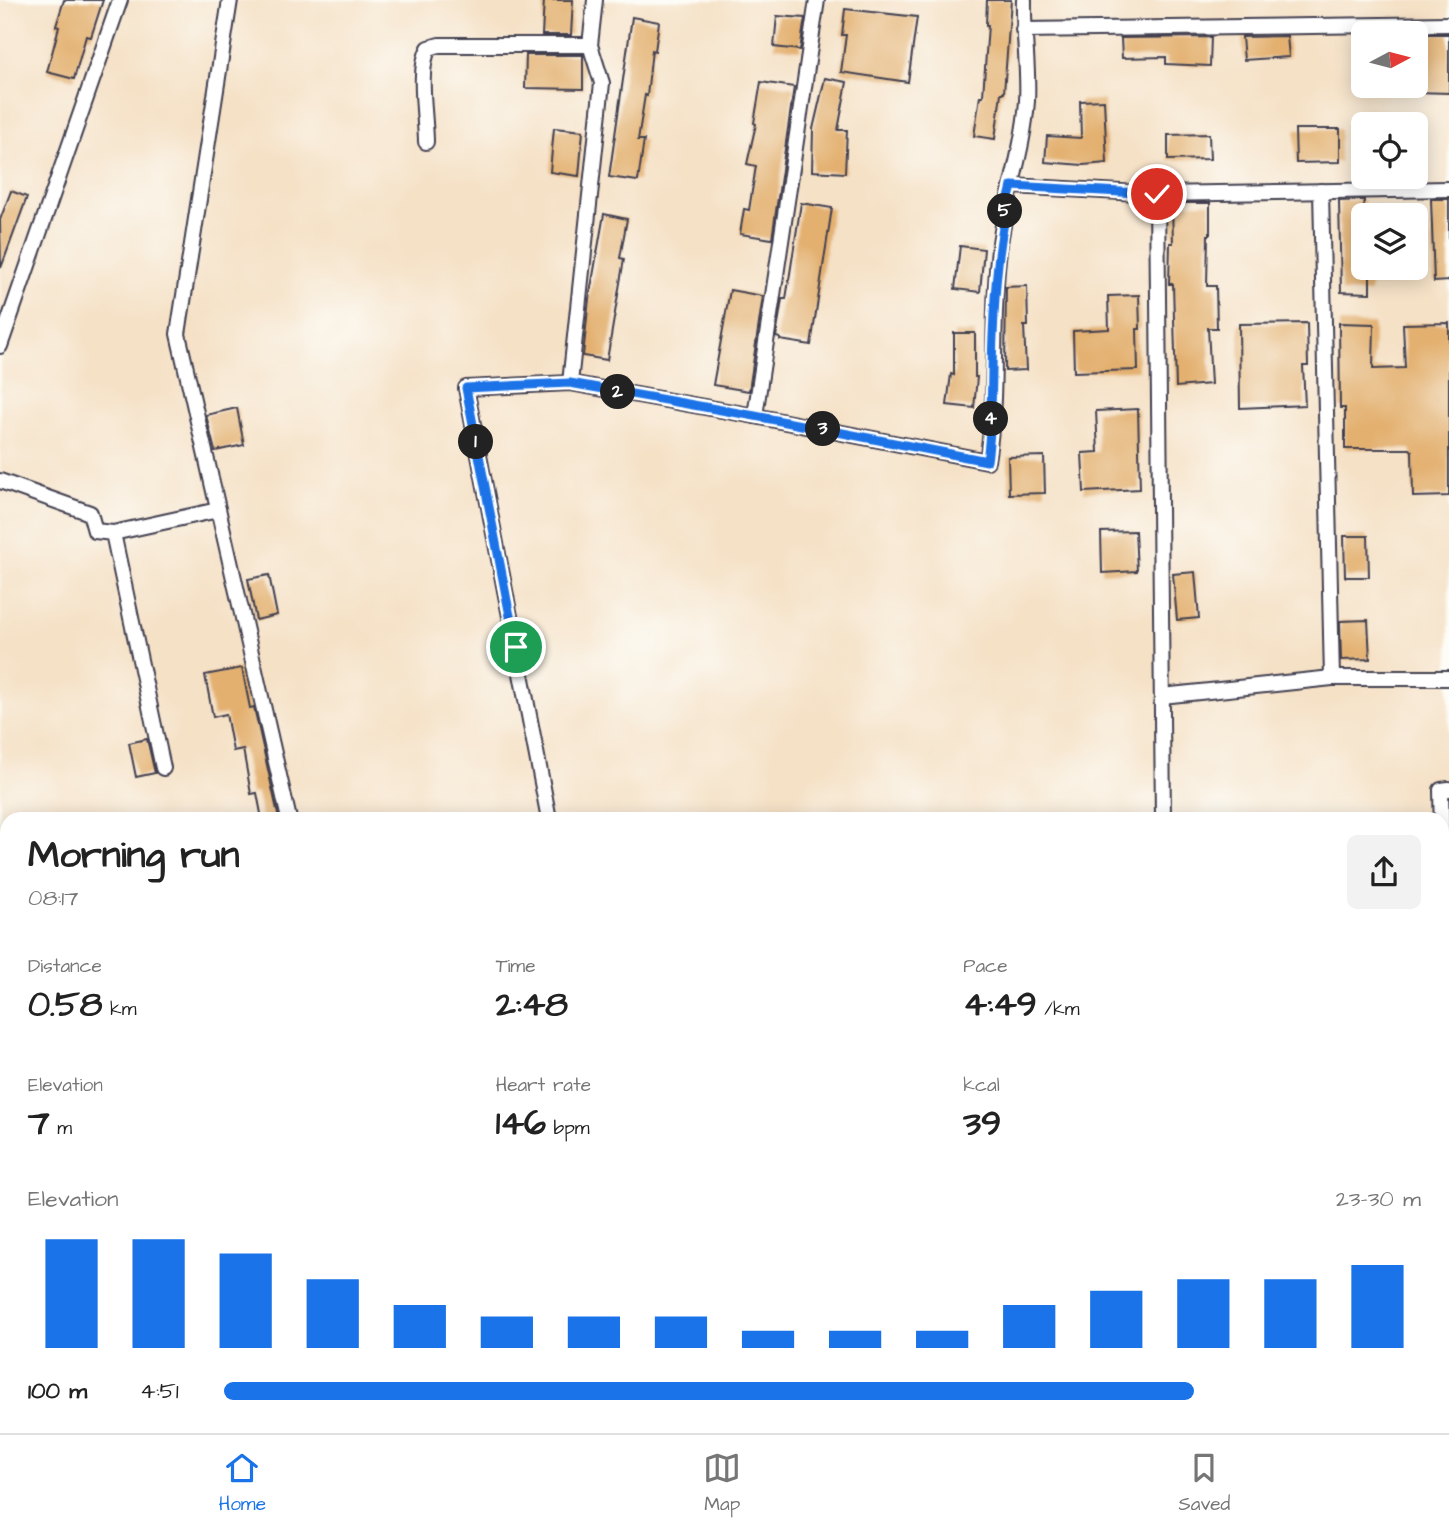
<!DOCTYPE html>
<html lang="en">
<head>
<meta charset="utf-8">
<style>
  :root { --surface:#fff; --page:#f2f2f2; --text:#222; --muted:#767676; --line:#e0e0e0; --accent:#1a73e8 }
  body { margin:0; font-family:"Architects Daughter",sans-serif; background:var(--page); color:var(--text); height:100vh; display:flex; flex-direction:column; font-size:26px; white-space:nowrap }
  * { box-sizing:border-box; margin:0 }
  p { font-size:23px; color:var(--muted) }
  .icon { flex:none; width:38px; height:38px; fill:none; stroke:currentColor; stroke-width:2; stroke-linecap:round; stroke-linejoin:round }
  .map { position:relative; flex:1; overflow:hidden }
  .drawer { position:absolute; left:0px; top:812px; width:1449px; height:621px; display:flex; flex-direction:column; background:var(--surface); border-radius:21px 21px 0 0; box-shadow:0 4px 18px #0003 }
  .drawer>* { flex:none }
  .needle { width:46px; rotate:83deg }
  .tools { position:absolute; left:1351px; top:21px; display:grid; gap:14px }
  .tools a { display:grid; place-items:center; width:77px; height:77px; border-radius:10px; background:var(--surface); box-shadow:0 4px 18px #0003; font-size:35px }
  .pin { position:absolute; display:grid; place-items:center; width:60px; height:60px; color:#fff; margin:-30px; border:4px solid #fff; border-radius:50%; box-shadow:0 2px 7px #0007 }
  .km { position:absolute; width:35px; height:35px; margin:-18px; border-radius:50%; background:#222; color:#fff; font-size:19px; line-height:35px; text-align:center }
  .round { display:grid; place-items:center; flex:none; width:74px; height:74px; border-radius:10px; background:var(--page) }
  .overview { display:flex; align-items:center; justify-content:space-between; height:119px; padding:0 28px }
  h1 { font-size:38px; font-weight:700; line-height:52px }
  .figures { display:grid; grid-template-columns:repeat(3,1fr); gap:10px; height:119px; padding:7px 28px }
  .figures div { display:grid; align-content:center }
  .figures b { font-size:35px; font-weight:700 }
  .figures small { font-size:19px; font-weight:400 }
  .figures p { font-size:19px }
  .chart { height:196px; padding:14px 28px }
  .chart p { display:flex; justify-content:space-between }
  .chart svg { width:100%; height:126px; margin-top:7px; stroke:var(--accent); stroke-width:6 }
  ul { padding:0 28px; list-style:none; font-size:23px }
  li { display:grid; grid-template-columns:112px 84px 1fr; align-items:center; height:52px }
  li i { height:18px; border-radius:9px; background:var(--accent) }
  .menu { display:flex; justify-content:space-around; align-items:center; height:98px; border-top:2px solid var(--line); background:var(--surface); font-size:19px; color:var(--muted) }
  .menu a { display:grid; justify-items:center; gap:4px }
  .menu .selected { color:var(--accent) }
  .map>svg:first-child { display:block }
  .building { fill:#e3b06f }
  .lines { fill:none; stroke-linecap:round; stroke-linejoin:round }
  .minor-casing { stroke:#423f50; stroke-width:18 }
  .minor { stroke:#fff; stroke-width:14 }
  .route-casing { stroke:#fff; stroke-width:14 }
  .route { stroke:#1a73e8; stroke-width:9 }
</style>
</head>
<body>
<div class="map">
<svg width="1449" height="1433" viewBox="0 0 1449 1433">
  <rect width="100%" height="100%" fill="#fdfcf7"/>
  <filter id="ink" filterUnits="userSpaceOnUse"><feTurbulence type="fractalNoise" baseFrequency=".0143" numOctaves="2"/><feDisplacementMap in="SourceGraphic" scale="14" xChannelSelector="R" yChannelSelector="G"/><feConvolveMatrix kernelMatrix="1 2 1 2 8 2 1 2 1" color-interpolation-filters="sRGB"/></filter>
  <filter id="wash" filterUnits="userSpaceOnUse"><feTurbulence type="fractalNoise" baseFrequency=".00686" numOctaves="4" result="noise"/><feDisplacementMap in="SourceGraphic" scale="28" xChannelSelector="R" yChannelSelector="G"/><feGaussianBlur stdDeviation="1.57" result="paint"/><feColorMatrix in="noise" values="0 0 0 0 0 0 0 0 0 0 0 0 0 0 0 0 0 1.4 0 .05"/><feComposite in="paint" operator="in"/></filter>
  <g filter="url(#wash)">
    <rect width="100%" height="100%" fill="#f5e1c6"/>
    <g id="blocks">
      <g class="building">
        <path d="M64,0H103L91,37L86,36L74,79L47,72L59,27L56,26Z"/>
        <path d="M544,0H573L571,35H542Z"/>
        <path d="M987,0H1011L1004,93H1001L995,139L974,136L980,96H983L988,25H986Z"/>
        <path d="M845,9L917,17L908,82L841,72L846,35H842Z"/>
        <path d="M777,16L805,18L800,50L774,47Z"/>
        <path d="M632,17L659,22L655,51L652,50L647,96L645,95L638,140H644L638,181L609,177Z"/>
        <path d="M1416,34H1449V93L1416,92Z"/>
        <path d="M1287,36L1289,57L1244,60L1242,37Z"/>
        <path d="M1211,37L1210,66L1166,64V57L1122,58L1121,38Z"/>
        <path d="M526,55H583V89L525,88Z"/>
        <path d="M825,78L847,82L838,130H847L845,173L812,171L813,129Z"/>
        <path d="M761,82L794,87L772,239L740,234L744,209L749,210L756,166L747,164L756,124L754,123Z"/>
        <path d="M1104,100L1107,163L1083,165L1045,162L1047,136L1081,138L1080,101Z"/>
        <path d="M554,128L583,131L579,176L550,172Z"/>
        <path d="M1295,129H1340V162L1296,163Z"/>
        <path d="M1209,134L1210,159L1168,160V135Z"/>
        <path d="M11,191L27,197L1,268L0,220Z"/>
        <path d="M1431,199H1449V281L1434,282Z"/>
        <path d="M1364,200L1363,268H1370V293L1341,292L1339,201Z"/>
        <path d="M801,203L832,208L811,345L780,340V338L776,337L782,299H786Z"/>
        <path d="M1172,203H1210V235H1208L1207,286H1216L1217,328H1208L1211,384L1176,387L1173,284H1169L1170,243H1173Z"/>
        <path d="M604,214L627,219L620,258L624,259L607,360L583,356L589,299Z"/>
        <path d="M960,246L984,249L980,292L955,289Z"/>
        <path d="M1027,286L1028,326H1024L1026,370L1005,371L1006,287Z"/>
        <path d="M730,290L763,296L749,391L713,385Z"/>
        <path d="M1139,295L1140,329H1137L1138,370L1074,372L1073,331L1109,329L1108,296Z"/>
        <path d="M1307,323L1308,366H1303L1305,405L1240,408L1239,324Z"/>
        <path d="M1339,323L1374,324L1373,369L1405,368L1403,324L1449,323V496L1413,497L1412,451L1410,449H1345V408H1340Z"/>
        <path d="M954,333H975V377H977L974,408L947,405L951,374L954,375Z"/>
        <path d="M237,408L244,445L215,451L206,415Z"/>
        <path d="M1138,409L1140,489L1084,492L1082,453L1098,452L1096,411Z"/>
        <path d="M1044,456L1045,493L1009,494L1008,457Z"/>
        <path d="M1135,531L1137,571L1102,573L1101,532Z"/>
        <path d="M1344,536H1368L1369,577H1345Z"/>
        <path d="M1195,572L1199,618L1177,620L1173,574Z"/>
        <path d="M269,575L277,615L256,620L248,579Z"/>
        <path d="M1368,620L1370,659L1341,660L1340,621Z"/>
        <path d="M242,668L250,708L254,707L279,819H262L257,793L251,794L243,749L233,751L226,714L213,717L205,675Z"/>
        <path d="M147,739L155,773L136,777L129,743Z"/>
      </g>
    </g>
  </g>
  <g filter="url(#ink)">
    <use href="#blocks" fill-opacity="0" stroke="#423f50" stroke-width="2"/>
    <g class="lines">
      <g class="minor-casing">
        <g id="minor">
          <path d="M230,0L178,334L289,819"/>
          <path d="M1023,30L1449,24"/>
          <path d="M426,142C426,118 417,68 429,48L439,45H590"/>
          <path d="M1012,186L1157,194L1449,189"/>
          <path d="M1321,191L1332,678"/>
          <path d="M1157,194L1163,819"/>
          <path d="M0,346L120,0"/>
          <path d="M570,383L602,83L590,45L595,0"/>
          <path d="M755,416L817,0"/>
          <path d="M0,481L90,513L95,531L113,533L163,768"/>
          <path d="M113,533L218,510"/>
          <path d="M1162,696L1332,678H1449"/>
          <path d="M1449,789L1441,790L1449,1143"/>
          <path d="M549,819L466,388L570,383L755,416L987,461C998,394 991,326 998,259C1003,205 1023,155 1027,101C1029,70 1023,33 1024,0"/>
          <path d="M0,988L7,989"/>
          <path d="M1442,1157L1449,1156"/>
          <path d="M1047,1433L1050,1426"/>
          <path d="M1334,1433L1336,1426"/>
        </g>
      </g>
      <use href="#minor" class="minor"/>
    </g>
  </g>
  <g class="lines" filter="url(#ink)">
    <g class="route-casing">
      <path id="route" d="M516,647L466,388L570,383L755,416L987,461C993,419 991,378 993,336C995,285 999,235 1012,186L1157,194"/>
    </g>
    <use href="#route" class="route"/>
  </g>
</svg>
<div class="tools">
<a><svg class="needle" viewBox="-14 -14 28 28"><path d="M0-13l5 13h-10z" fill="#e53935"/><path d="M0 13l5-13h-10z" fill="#767676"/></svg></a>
<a><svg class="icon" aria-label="locate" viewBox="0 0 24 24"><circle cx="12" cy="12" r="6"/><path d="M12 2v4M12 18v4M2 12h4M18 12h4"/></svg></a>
<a><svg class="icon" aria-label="layers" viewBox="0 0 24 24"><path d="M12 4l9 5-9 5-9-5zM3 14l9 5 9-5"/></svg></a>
</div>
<div class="pin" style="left:516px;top:647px;background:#1e9e55"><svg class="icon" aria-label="arrive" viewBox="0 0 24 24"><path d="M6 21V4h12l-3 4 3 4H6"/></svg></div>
<div class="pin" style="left:1157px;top:194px;background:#d93025"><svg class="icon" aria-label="check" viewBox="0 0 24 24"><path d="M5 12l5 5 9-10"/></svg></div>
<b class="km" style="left:476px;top:442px">1</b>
<b class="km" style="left:618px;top:392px">2</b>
<b class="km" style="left:823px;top:429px">3</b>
<b class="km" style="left:991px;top:419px">4</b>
<b class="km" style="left:1005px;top:211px">5</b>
<section class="drawer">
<div class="overview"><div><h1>Morning run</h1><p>08:17</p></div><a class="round"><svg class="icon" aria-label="share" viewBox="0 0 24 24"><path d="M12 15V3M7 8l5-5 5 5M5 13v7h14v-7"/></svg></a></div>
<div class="figures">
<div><p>Distance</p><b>0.58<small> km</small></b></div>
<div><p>Time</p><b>2:48</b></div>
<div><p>Pace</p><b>4:49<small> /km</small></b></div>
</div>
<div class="figures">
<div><p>Elevation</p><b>7<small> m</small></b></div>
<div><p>Heart rate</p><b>146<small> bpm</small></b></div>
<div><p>kcal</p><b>39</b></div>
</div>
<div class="chart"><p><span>Elevation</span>23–30 m</p>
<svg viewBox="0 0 160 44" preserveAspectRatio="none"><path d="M5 44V6M15 44V6M25 44V11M35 44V20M45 44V29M55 44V33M65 44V33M75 44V33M85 44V38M95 44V38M105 44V38M115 44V29M125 44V24M135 44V20M145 44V20M155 44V15"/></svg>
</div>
<ul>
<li><b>100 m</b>4:51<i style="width:81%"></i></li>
</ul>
</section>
</div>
<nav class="menu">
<a class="selected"><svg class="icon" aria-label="home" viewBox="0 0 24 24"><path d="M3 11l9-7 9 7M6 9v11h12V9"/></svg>Home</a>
<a><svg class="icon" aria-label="map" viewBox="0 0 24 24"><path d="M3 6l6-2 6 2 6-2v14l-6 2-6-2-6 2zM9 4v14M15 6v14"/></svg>Map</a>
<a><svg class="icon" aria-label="saved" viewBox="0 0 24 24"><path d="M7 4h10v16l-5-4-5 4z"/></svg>Saved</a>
</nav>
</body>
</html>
